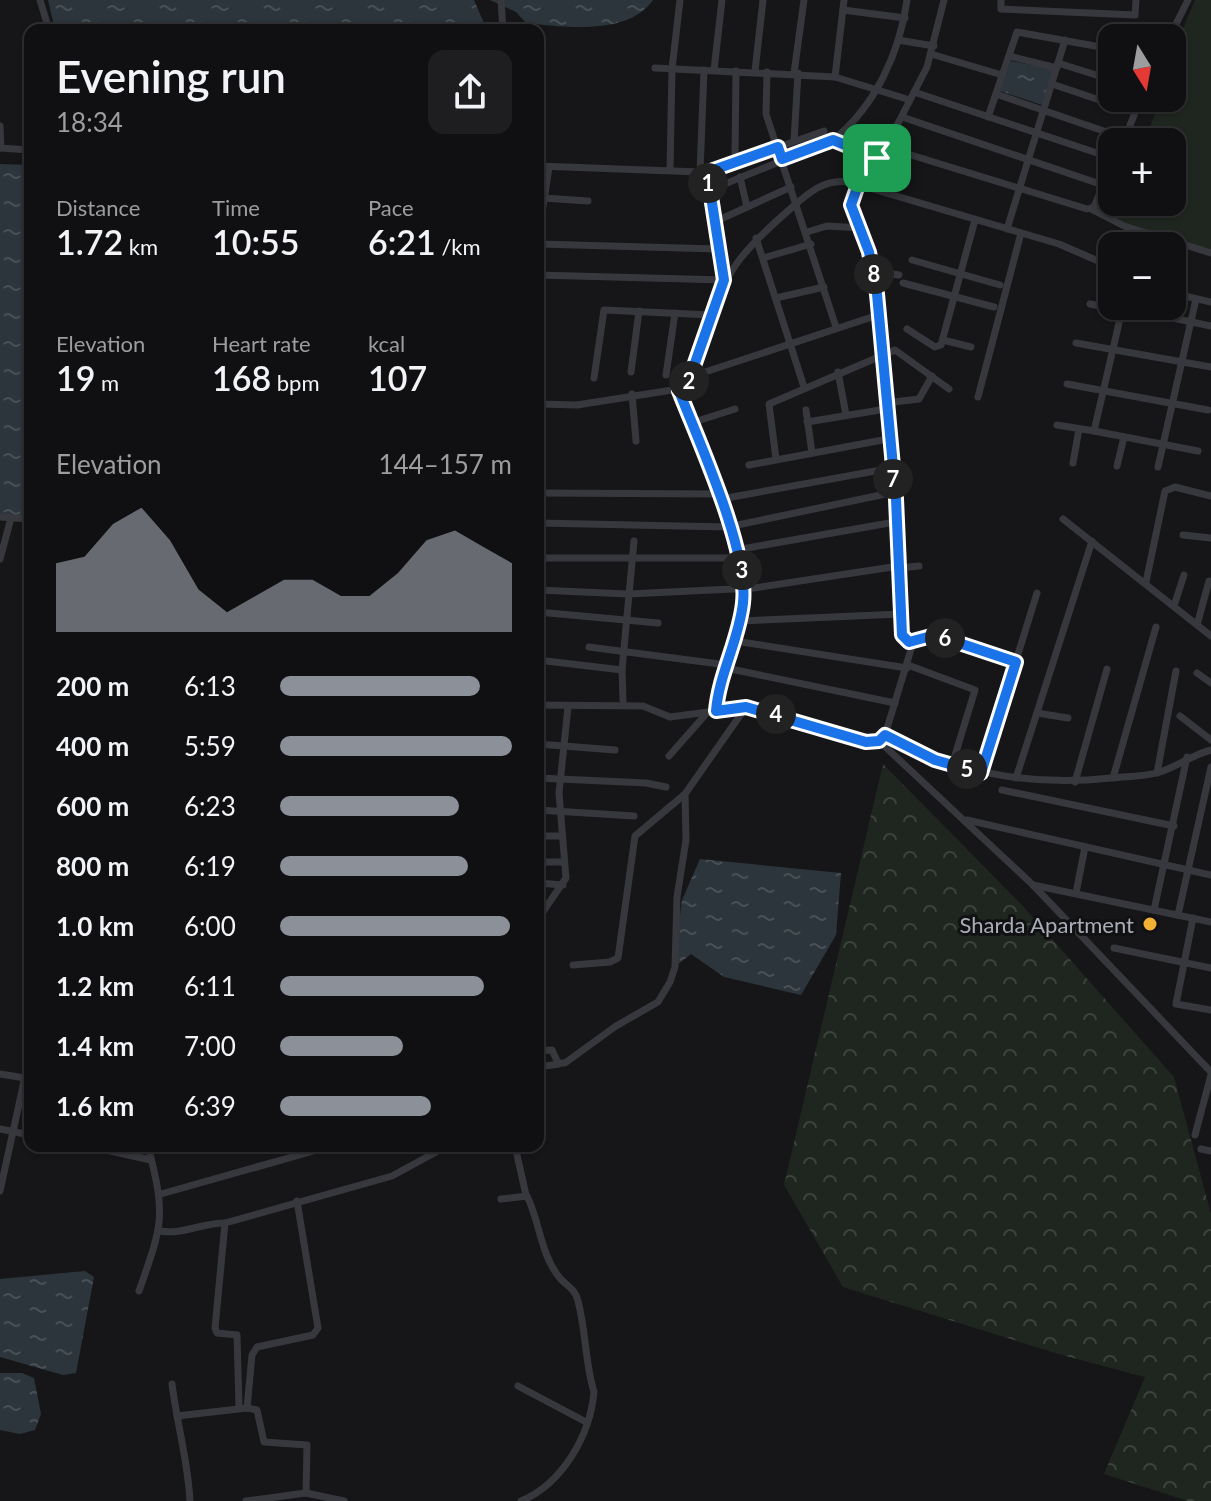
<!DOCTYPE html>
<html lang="en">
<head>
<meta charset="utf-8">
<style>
  :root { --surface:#101012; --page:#1e1e20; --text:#f1f3f6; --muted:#9c9d9f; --line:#303032; --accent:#8c9099 }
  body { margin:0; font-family:Lato,sans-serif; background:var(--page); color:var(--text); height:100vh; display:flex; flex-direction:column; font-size:30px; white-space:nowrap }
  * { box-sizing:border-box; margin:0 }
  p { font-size:26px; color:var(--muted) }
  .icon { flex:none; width:44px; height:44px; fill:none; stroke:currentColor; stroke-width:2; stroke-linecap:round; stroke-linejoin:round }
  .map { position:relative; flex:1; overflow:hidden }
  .panel { position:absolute; left:24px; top:24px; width:520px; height:1128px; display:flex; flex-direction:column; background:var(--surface); border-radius:16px; box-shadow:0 2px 6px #0004,0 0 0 2px var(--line) }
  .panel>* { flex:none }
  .needle { width:52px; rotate:169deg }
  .fabs { position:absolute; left:1098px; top:24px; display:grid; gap:16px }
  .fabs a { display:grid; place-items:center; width:88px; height:88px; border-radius:16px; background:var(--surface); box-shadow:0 2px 6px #0004,0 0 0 2px var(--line); font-size:40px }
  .pin { position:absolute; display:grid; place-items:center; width:68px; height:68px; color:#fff; margin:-34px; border-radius:16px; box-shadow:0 4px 12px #0006 }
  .km { position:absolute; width:40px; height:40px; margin:-20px; border-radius:50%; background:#222; color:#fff; font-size:22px; line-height:40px; text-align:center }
  .round { display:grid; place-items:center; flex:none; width:84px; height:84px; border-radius:16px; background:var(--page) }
  .summary { display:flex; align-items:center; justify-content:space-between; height:136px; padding:0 32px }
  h1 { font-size:44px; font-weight:600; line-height:60px }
  .metrics { display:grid; grid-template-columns:repeat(3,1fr); gap:12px; height:136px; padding:8px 32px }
  .metrics div { display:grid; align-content:center }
  .metrics b { font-size:34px; font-weight:600 }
  .metrics small { font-size:22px; font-weight:400 }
  .metrics p { font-size:22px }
  .chart { height:224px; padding:16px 32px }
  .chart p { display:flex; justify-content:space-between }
  .chart svg { width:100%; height:144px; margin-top:8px; fill:var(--accent); opacity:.7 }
  ul { padding:0 32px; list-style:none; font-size:26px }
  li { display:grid; grid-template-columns:128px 96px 1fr; align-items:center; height:60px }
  li i { height:20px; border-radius:10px; background:var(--accent) }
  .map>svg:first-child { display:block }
  .grass { fill:#1e261f }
  .park { fill:url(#park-crowns) }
  .water { fill:url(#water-ripples) }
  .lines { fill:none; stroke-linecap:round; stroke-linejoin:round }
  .minor { stroke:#37383d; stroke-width:7 }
  .route-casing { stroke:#fff; stroke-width:16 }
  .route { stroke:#1a73e8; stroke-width:10 }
  .poi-dot { fill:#f2b134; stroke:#111113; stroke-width:3 }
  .labels { text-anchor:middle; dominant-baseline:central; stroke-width:6; stroke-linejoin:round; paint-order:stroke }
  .poi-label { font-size:22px; fill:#a8adb8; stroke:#111113; text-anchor:end }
</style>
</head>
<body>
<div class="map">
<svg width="1211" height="1501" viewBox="0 0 1211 1501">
  <defs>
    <pattern id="park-crowns" width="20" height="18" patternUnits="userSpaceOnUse" patternTransform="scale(2)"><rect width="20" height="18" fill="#1e261f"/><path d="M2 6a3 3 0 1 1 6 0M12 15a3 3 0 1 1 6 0" fill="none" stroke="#3c433d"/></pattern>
    <pattern id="water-ripples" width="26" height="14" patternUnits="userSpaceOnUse" patternTransform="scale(2)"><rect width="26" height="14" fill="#2c353c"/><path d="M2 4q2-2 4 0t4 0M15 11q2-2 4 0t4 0" fill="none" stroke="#485056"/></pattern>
  </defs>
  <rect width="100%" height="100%" fill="#161618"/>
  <path class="grass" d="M1195,0H1211V250L1113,219L1120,202H1172V142H1145L1160,98H1172V55Z"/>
  <path class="park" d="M883,764L1021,904L1174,1077L1211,1214V1501H1188L1104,1474L1145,1377L1062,1355L843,1287L784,1185Z"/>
  <g class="water">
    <path d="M48,0H474L487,30H55Z"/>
    <path d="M490,0H653C629,36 563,27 526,23L516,12Z"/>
    <path d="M1011,61L1054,69L1042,105L1000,91Z"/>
    <path d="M0,164L30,165V517L0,514Z"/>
    <path d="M700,859L841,873L836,935L801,995L724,977L691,954L677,965L674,962L682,900Z"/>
    <path d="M85,1271L94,1277L76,1373L63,1375L0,1357V1279Z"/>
    <path d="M0,1373H22L34,1378L41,1414L35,1430L20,1434L0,1430Z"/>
  </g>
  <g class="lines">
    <g class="minor">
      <path d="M40,0L49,30"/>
      <path d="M501,0L503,30"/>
      <path d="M1001,0V9L1135,15L1136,0"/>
      <path d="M843,10L905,18"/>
      <path d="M1169,38L1188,0"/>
      <path d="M898,40L934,46"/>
      <path d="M931,54L1002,75"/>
      <path d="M1009,56L1057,68"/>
      <path d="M1058,63L1112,80"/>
      <path d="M655,68L835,77L910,100"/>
      <path d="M714,70L722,0"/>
      <path d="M736,71L735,153L740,161"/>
      <path d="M755,71L763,0"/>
      <path d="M767,72L766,114L836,327"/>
      <path d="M794,73L804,0"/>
      <path d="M835,77L844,0"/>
      <path d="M1052,84L1135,112"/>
      <path d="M914,92L1112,158"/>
      <path d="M996,94L1124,138"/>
      <path d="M902,117L1103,185"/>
      <path d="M988,117L1017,32L1112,49"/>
      <path d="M0,126L1,148"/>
      <path d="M833,140L877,158"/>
      <path d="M1124,140L1141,98"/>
      <path d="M794,141L798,73"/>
      <path d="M885,147L1087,209L1094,207L1112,165"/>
      <path d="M0,148L30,150"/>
      <path d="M538,166L700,172L710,190L724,280L538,275"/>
      <path d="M670,170L672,69L680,0"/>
      <path d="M700,172L704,70"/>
      <path d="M702,174L824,131"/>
      <path d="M740,177L747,207"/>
      <path d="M710,190L833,140C875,107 900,52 907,0"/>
      <path d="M543,198L588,201"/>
      <path d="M1091,209L1124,226L1211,253"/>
      <path d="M712,223L791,187"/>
      <path d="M1007,229L1065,40"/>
      <path d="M807,232L827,226L861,228"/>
      <path d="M756,238L804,387"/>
      <path d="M538,240L549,167"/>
      <path d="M538,244L717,249"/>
      <path d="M763,258L811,244"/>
      <path d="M912,260L1000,285"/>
      <path d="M873,271L899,275"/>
      <path d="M903,283L994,307"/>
      <path d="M1172,293L1211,302"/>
      <path d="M776,298L824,287"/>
      <path d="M1090,304L1122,310"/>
      <path d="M1142,306L1139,311L1122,310L1094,431L1198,451"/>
      <path d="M1139,311L1211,326"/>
      <path d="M907,329L935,347L941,345L975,220"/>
      <path d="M943,340L971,347"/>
      <path d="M1076,343L1211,367"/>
      <path d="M631,372L639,311"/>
      <path d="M838,372L846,415"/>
      <path d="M666,375L675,313"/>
      <path d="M690,377L878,315"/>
      <path d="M594,378L604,310L710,315"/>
      <path d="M1067,384L1208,410"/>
      <path d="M679,391C699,443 749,551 743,603C739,640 719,674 716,711"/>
      <path d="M632,394L636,441"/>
      <path d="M978,397L1021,233"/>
      <path d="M885,403L919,399L932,376"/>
      <path d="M538,404L577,405L685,388C696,372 698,348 705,329C726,270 742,251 789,210C807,194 824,178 849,182L1059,244L1112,267"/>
      <path d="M806,410L812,453"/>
      <path d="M807,422L886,409"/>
      <path d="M691,423L735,409"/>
      <path d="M1057,425L1094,431"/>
      <path d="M776,459L769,404L895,350L949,389"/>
      <path d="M1073,463L1079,429"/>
      <path d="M749,465L888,439"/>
      <path d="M1117,466L1124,437"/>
      <path d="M1158,467L1196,299"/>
      <path d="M538,493L719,494"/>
      <path d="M721,499L892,468"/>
      <path d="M0,517L30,519"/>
      <path d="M1063,519L1211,636"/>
      <path d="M538,523L728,527L895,492"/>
      <path d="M1183,535L1211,538"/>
      <path d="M736,550L895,522"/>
      <path d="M538,558H739"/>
      <path d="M0,559L11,518"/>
      <path d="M899,568L919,566"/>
      <path d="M1146,582L1165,491L1175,487L1211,496"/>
      <path d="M538,590L628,594L754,588L899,566"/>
      <path d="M1174,606L1184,575"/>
      <path d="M538,612L658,623"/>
      <path d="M740,621L901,614"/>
      <path d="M1197,625L1209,581"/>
      <path d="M735,641L907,668"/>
      <path d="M909,642L935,635L1016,662"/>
      <path d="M589,647L727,665"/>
      <path d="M538,660L622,670"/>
      <path d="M908,665L975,690L952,765"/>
      <path d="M726,668L895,703"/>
      <path d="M1197,673L1211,683"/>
      <path d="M623,701L622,670L634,541"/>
      <path d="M538,705L643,706L670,717L746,707L866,742L879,741L885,735L912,646L902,635L896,499L877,294L869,252L851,205L858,185L892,135L927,67L944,0"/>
      <path d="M1037,713L1068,718"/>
      <path d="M1180,716L1211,740"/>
      <path d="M885,735C957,773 1030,787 1111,778C1127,776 1145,777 1160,772C1178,766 1192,755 1211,750"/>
      <path d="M879,741L1033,885L1211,1072"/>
      <path d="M538,744L615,750"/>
      <path d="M669,756L706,714"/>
      <path d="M981,773L1037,593"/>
      <path d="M1157,773L1176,671"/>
      <path d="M538,778L646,783L666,787"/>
      <path d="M1016,778L1092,541"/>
      <path d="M1113,778L1156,627"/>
      <path d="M1075,782L1107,669"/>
      <path d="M1002,790L1174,826"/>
      <path d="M538,810L634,816"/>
      <path d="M967,820L1211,875"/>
      <path d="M538,836H560"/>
      <path d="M538,862H563"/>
      <path d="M538,883L563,885"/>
      <path d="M1033,885L1211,922"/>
      <path d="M1076,893L1085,847"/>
      <path d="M1154,910L1187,757"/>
      <path d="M1178,915L1211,767"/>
      <path d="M1193,918L1176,1004L1211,1010"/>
      <path d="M538,919L566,878L559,793L568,707"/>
      <path d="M1114,948L1211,968"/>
      <path d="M573,965L610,962L618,958L635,836L685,794L746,707"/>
      <path d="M538,1051L552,1050L558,1063H565L616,1026L658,1002L670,982L675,967L677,897L686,840L685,794"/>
      <path d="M538,1067L559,1064"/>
      <path d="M0,1074L25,1078"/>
      <path d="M0,1129L30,1135"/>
      <path d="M1195,1135L1211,1075"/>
      <path d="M88,1146L151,1160"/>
      <path d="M515,1146L526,1195"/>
      <path d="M1201,1149L1211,1151"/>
      <path d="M0,1191L30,1054"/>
      <path d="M161,1194L331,1146"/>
      <path d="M501,1199L527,1196C540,1222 540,1253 559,1277C566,1286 575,1288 578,1301C586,1331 585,1363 594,1392C590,1436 562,1484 521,1501"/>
      <path d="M160,1231C182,1235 202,1223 225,1223"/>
      <path d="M139,1291C163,1223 166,1216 148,1146"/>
      <path d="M172,1384C177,1424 188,1461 190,1501"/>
      <path d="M518,1386L586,1422"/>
      <path d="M239,1408L237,1335L217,1333L215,1328L225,1223L392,1176L447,1146"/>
      <path d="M247,1408L252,1355L257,1347L313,1335L318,1328L297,1201"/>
      <path d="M177,1416L247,1408L257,1410L264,1442L307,1445L306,1493"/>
      <path d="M246,1501L306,1493L344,1501"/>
    </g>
  </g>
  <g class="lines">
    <g class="route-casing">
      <path id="route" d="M833,140L877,158L858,185L851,205L869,252L877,294L896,499L902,635L909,642L935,635L1016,662L981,773L935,760L885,735L879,741L866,742L746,707L716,711C719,674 739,640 743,603C749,551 699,442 679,391L688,383L724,280L710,190L702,174L778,147L782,159Z"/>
    </g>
    <use href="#route" class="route"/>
  </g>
  <circle class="poi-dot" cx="1150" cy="924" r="8"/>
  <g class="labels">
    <g class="poi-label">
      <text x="1134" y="924">Sharda Apartment</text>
    </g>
  </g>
</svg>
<div class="fabs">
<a><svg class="needle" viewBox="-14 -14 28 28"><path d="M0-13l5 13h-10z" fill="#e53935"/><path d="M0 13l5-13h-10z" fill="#9c9d9f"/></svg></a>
<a>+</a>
<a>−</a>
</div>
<div class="pin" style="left:877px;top:158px;background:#1e9e55"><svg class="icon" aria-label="arrive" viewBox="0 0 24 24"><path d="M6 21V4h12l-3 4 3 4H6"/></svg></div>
<b class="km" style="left:708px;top:183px">1</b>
<b class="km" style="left:689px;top:381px">2</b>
<b class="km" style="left:742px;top:570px">3</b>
<b class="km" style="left:776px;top:714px">4</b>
<b class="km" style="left:967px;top:769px">5</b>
<b class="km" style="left:945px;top:638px">6</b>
<b class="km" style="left:893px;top:479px">7</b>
<b class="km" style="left:874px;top:274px">8</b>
<section class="panel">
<div class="summary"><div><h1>Evening run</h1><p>18:34</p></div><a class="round"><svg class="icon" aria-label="share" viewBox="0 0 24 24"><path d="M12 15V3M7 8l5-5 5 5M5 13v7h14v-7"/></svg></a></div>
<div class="metrics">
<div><p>Distance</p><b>1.72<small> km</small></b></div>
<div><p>Time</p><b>10:55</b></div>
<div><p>Pace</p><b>6:21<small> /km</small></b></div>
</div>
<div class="metrics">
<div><p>Elevation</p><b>19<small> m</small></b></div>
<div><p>Heart rate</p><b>168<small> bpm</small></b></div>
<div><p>kcal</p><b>107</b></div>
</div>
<div class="chart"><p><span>Elevation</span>144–157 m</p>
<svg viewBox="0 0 160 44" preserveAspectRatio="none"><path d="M0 44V23L10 21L20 11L30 6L40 16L50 31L60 38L70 33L80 28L90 28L100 33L110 33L120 26L130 16L140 13L150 18L160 23V44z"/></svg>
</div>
<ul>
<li><b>200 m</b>6:13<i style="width:86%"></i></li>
<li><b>400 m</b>5:59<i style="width:100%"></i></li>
<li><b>600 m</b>6:23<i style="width:77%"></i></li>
<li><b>800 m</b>6:19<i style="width:81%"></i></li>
<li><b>1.0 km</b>6:00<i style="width:99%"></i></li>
<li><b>1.2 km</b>6:11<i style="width:88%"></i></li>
<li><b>1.4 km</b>7:00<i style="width:53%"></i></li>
<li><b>1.6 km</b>6:39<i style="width:65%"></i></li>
</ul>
</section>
</div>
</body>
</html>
